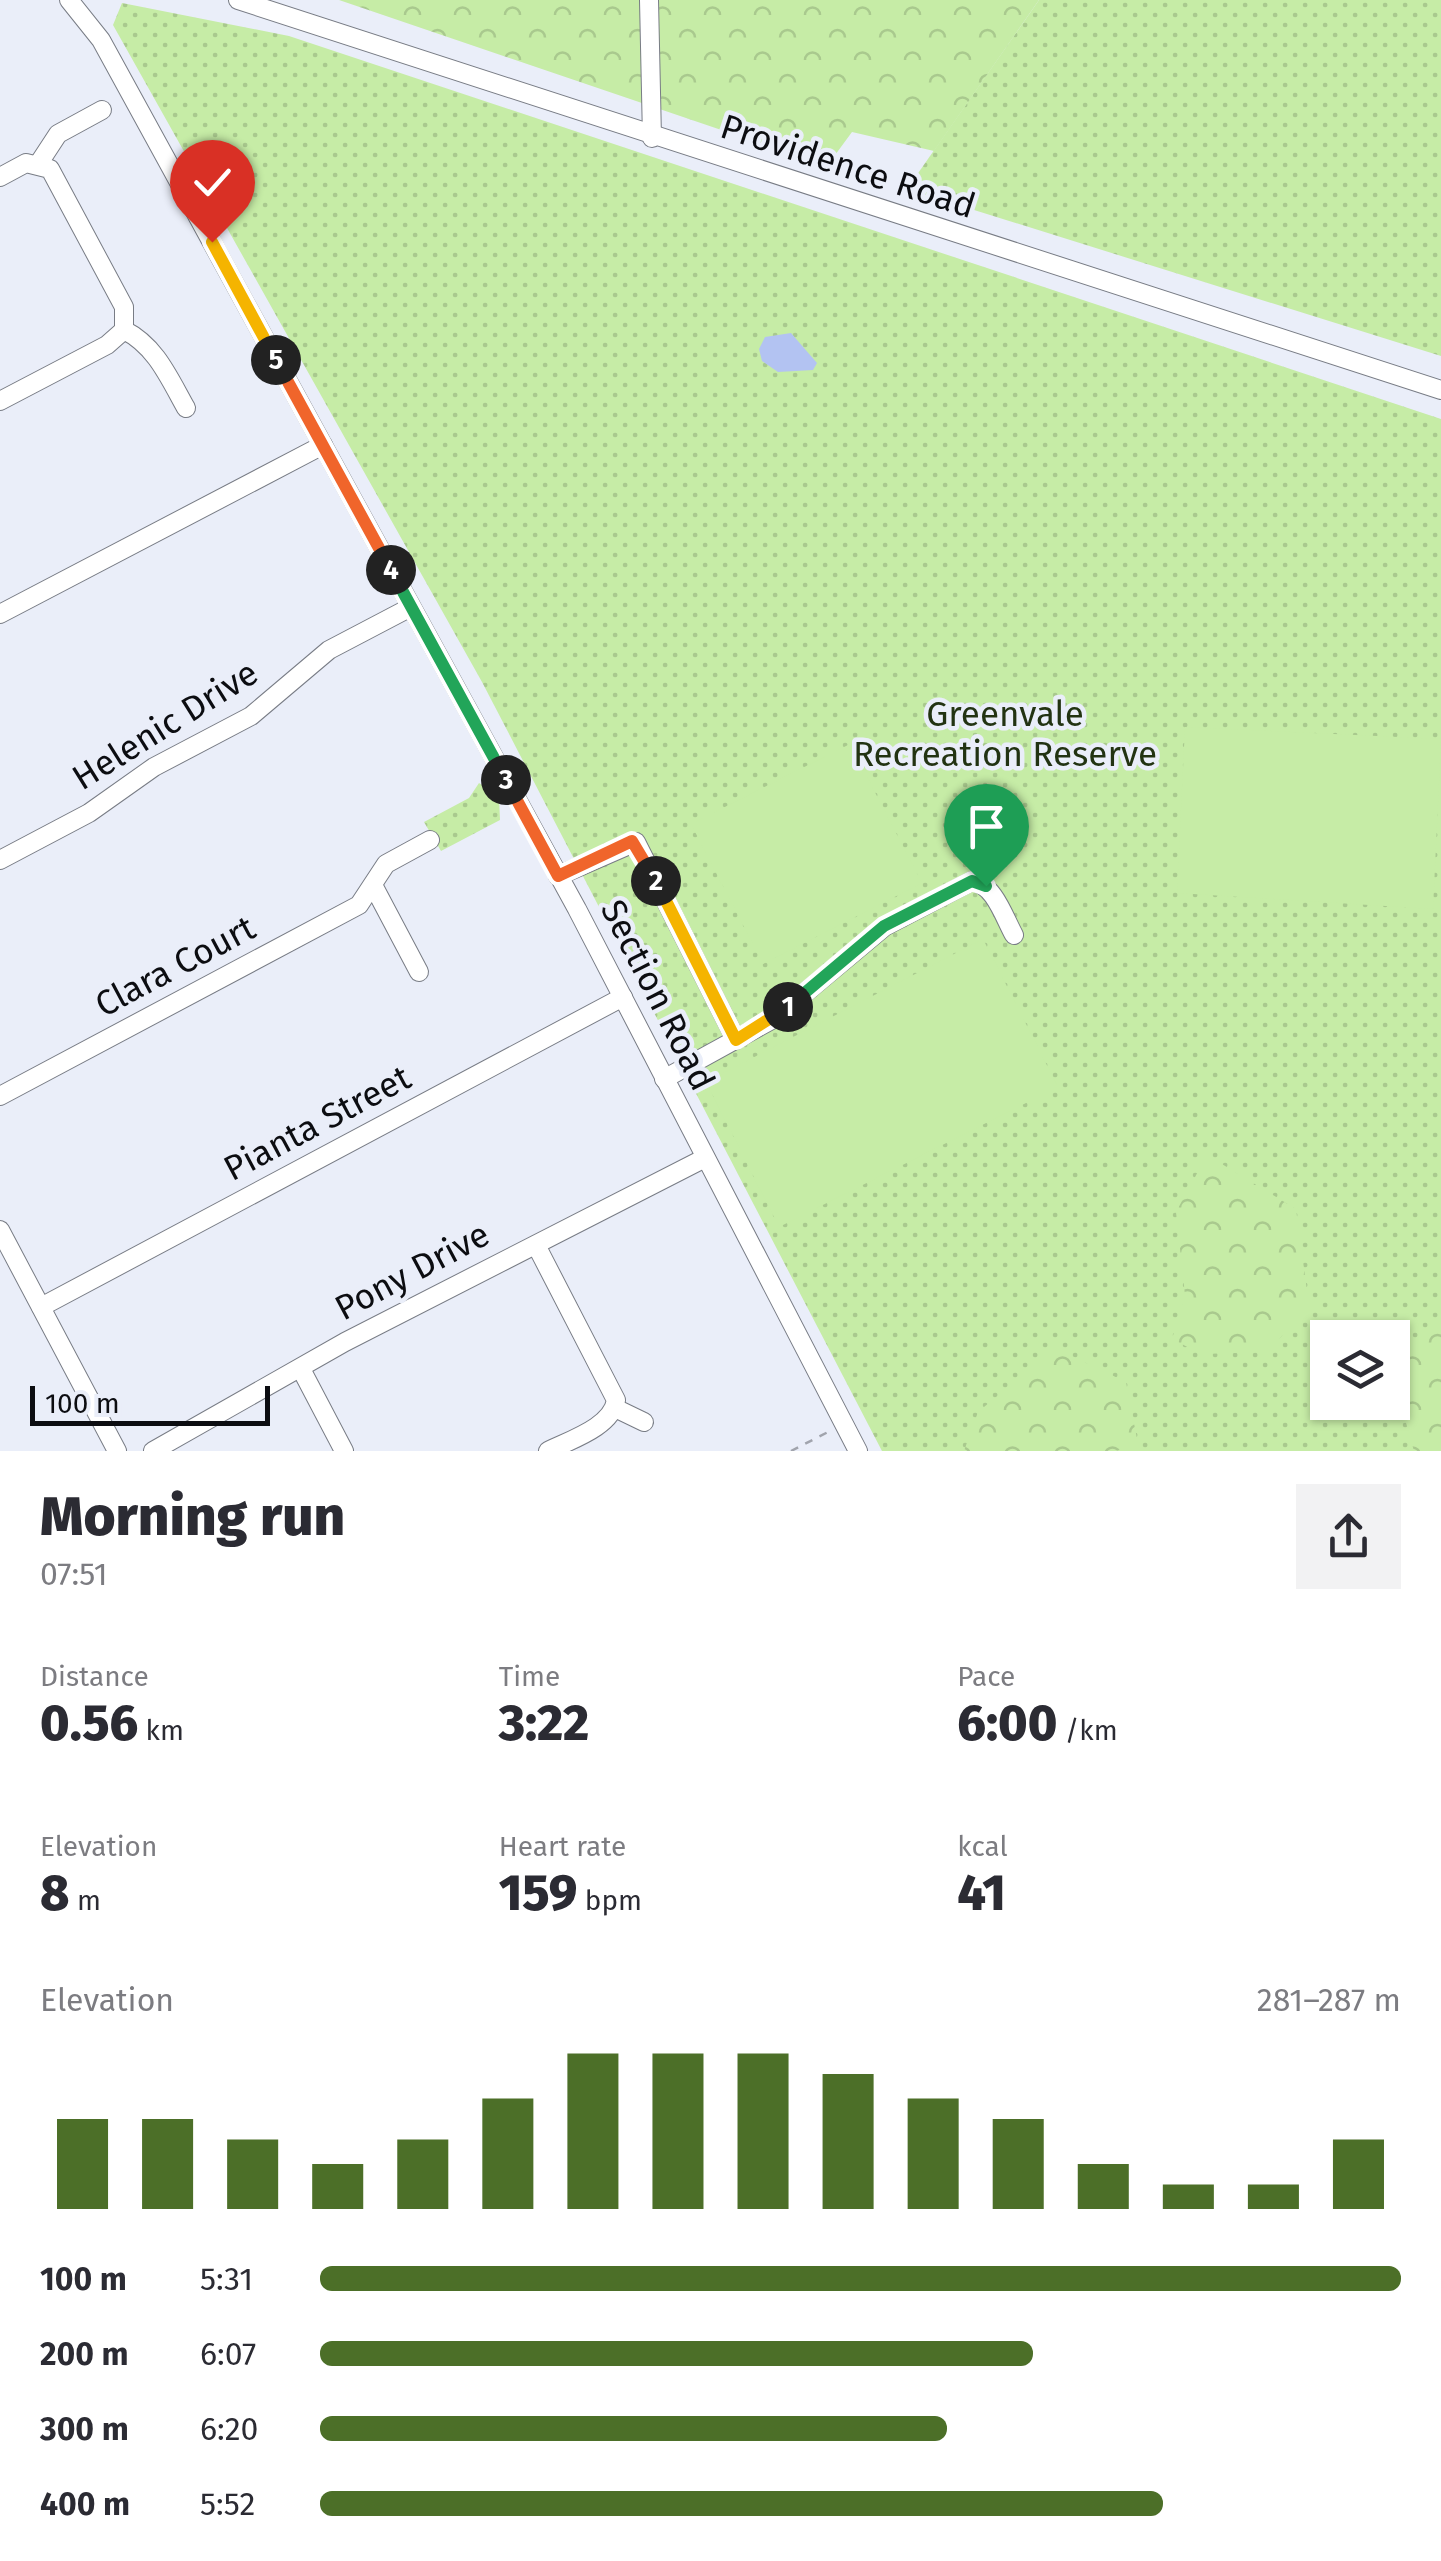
<!DOCTYPE html>
<html lang="en">
<head>
<meta charset="utf-8">
<style>
  :root { --surface:#fff; --page:#f2f2f3; --text:#2b2b33; --muted:#7c7c81; --accent:#4c6f28 }
  body { margin:0; font-family:"Fira Sans",sans-serif; background:var(--page); color:var(--text); height:100vh; display:flex; flex-direction:column; font-size:38px; white-space:nowrap }
  * { box-sizing:border-box; margin:0 }
  p { font-size:32px; color:var(--muted) }
  .icon { flex:none; width:55px; height:55px; fill:none; stroke:currentColor; stroke-width:2; stroke-linecap:round; stroke-linejoin:round }
  .map { position:relative; height:1451px; overflow:hidden }
  .panel { display:flex; flex-direction:column; background:var(--surface); flex:1 }
  .panel>* { flex:none }
  .controls { position:absolute; left:1310px; top:1320px; display:grid; gap:20px }
  .controls a { display:grid; place-items:center; width:100px; height:100px; border-radius:0px; background:var(--surface); box-shadow:0 2px 8px #0004; font-size:50px }
  .scale { position:absolute; left:30px; bottom:25px; width:240px; box-sizing:border-box; padding-left:10px; border:5px solid #0c0d11; border-top:0; font-size:28px; line-height:35px; white-space:nowrap; color:#0c0d11; -webkit-text-stroke:8px #eaeef9; paint-order:stroke }
  .pin { position:absolute; display:grid; place-items:center; width:85px; height:85px; color:#fff; margin:-102px -42px; border-radius:50% 50% 50% 0; rotate:-45deg; box-shadow:0 0 10px #0007 }
  .pin .icon { rotate:45deg }
  .km { position:absolute; width:50px; height:50px; margin:-25px; border-radius:50%; background:#222; color:#fff; font-size:28px; line-height:50px; text-align:center }
  .round { display:grid; place-items:center; flex:none; width:105px; height:105px; border-radius:0px; background:var(--page) }
  .overview { display:flex; align-items:center; justify-content:space-between; height:170px; padding:0 40px }
  h1 { font-size:55px; font-weight:800; line-height:75px }
  .figures { display:grid; grid-template-columns:repeat(3,1fr); gap:15px; height:170px; padding:10px 40px }
  .figures div { display:grid; align-content:center }
  .figures b { font-size:50px; font-weight:800 }
  .figures small { font-size:28px; font-weight:400 }
  .figures p { font-size:28px }
  .chart { height:280px; padding:20px 40px }
  .chart p { display:flex; justify-content:space-between }
  .chart svg { width:100%; height:180px; margin-top:10px; stroke:var(--accent); stroke-width:6 }
  ul { padding:0 40px; list-style:none; font-size:32px }
  li { display:grid; grid-template-columns:160px 120px 1fr; align-items:center; height:75px }
  li i { height:25px; border-radius:12px; background:var(--accent) }
  .map>svg:first-child { display:block }
  .grass { fill:url(#grass-dots); fill-rule:evenodd }
  .forest { fill:url(#forest-crowns) }
  .pitch { fill:#c6eca6 }
  .water { fill:#b3c3f2 }
  .lines { fill:none; stroke-linecap:round; stroke-linejoin:round }
  .minor-casing { stroke:#787c85; stroke-width:20 }
  .path { stroke:#a1a4ad; stroke-width:2.5; stroke-dasharray:8 8; stroke-linecap:butt }
  .minor { stroke:#fff; stroke-width:18 }
  .split-1-casing { stroke:#fff; stroke-width:20 }
  .split-2-casing { stroke:#fff; stroke-width:20 }
  .split-3-casing { stroke:#fff; stroke-width:20 }
  .split-4-casing { stroke:#fff; stroke-width:20 }
  .split-5-casing { stroke:#fff; stroke-width:20 }
  .split-6-casing { stroke:#fff; stroke-width:20 }
  .split-1 { stroke:#22a559; stroke-width:12 }
  .split-2 { stroke:#f5b400; stroke-width:12 }
  .split-3 { stroke:#f0652b; stroke-width:12 }
  .split-4 { stroke:#22a559; stroke-width:12 }
  .split-5 { stroke:#f0652b; stroke-width:12 }
  .split-6 { stroke:#f5b400; stroke-width:12 }
  .labels { text-anchor:middle; dominant-baseline:central; stroke-width:9; stroke-linejoin:round; paint-order:stroke }
  .street-label { font-size:35px; fill:#0c0d11; stroke:#eaeef9 }
  .park-label { font-size:35px; fill:#223312; stroke:#eaeef9 }
</style>
</head>
<body>
<div class="map">
<svg width="1441" height="1451" viewBox="0 0 1441 1451">
  <defs>
    <pattern id="grass-dots" width="8" height="8" patternUnits="userSpaceOnUse" patternTransform="scale(2.5)"><rect width="8" height="8" fill="#c6eca6"/><path d="M2 2h.1M6 6h.1" fill="none" stroke="#a9c98e" stroke-width="1.8" stroke-linecap="round"/></pattern>
    <pattern id="forest-crowns" width="20" height="18" patternUnits="userSpaceOnUse" patternTransform="scale(2.5)"><rect width="20" height="18" fill="#c6eca6"/><path d="M2 6a3 3 0 1 1 6 0M12 15a3 3 0 1 1 6 0" fill="none" stroke="#a9c98e"/></pattern>
  </defs>
  <rect width="100%" height="100%" fill="#eaeef9"/>
  <g class="grass">
    <path d="M1039,0H1441V356L907,189Z"/>
    <path d="M122,3L289,36L1441,419V1451H882L482,682L113,25ZM1328,1338H1392V1402H1328Z"/>
    <path d="M479,783L499,797L500,820L441,851L424,822L469,798Z"/>
  </g>
  <g class="forest">
    <path d="M339,0H1039L934,151L852,132L827,166Z"/>
    <path d="M1207,1155L1296,1209L1309,1306L1267,1352L1201,1354L1172,1339L1185,1295L1176,1212Z"/>
    <path d="M1441,1328V1451H1414L1403,1412L1408,1343Z"/>
    <path d="M1055,1348L1126,1382L1138,1444L1116,1451H964L978,1412Z"/>
  </g>
  <g class="pitch">
    <path d="M1185,727L1441,739L1433,909L1177,893Z"/>
    <path d="M850,744L922,883L763,964L691,824Z"/>
    <path d="M983,939L1058,1087L779,1227L706,1082Z"/>
  </g>
  <path class="water" d="M791,333L817,363L813,370L778,372L762,361L759,349L765,337Z"/>
  <g class="lines">
    <g class="minor-casing">
      <g id="minor">
        <path d="M69,0L101,40L577,909L858,1451"/>
        <path d="M238,0L1441,390"/>
        <path d="M649,0L652,138"/>
        <path d="M39,163L58,134L102,110"/>
        <path d="M0,177L26,163L50,169L124,307V330"/>
        <path d="M124,330C156,346 169,378 186,408"/>
        <path d="M0,401L107,345L124,330"/>
        <path d="M0,614L323,445"/>
        <path d="M0,860L89,813L154,767L251,716L329,650L411,607"/>
        <path d="M558,876L636,842L736,1040"/>
        <path d="M373,885L419,972"/>
        <path d="M664,1079L775,1018L884,927L972,881C994,884 1004,917 1014,935"/>
        <path d="M0,1096L359,905L386,864L430,840"/>
        <path d="M0,1230L117,1451"/>
        <path d="M536,1245L616,1400C612,1427 570,1440 548,1451"/>
        <path d="M41,1307L623,997"/>
        <path d="M301,1369L344,1451"/>
        <path d="M615,1408L644,1422"/>
        <path d="M153,1451L345,1342L705,1158"/>
      </g>
    </g>
    <path class="path" d="M791,1451L830,1431"/>
    <use href="#minor" class="minor"/>
  </g>
  <g class="lines">
    <g class="split-1-casing">
      <path id="split-1" d="M788,1007L884,926L972,881L986,886"/>
    </g>
    <g class="split-2-casing">
      <path id="split-2" d="M656,881L736,1040L788,1007"/>
    </g>
    <g class="split-3-casing">
      <path id="split-3" d="M506,780L558,876L632,841L656,881"/>
    </g>
    <g class="split-4-casing">
      <path id="split-4" d="M391,570L506,780"/>
    </g>
    <g class="split-5-casing">
      <path id="split-5" d="M276,360L391,570"/>
    </g>
    <g class="split-6-casing">
      <path id="split-6" d="M212,242L276,360"/>
    </g>
    <use href="#split-1" class="split-1"/>
    <use href="#split-2" class="split-2"/>
    <use href="#split-3" class="split-3"/>
    <use href="#split-4" class="split-4"/>
    <use href="#split-5" class="split-5"/>
    <use href="#split-6" class="split-6"/>
  </g>
  <g class="labels">
    <g class="street-label">
      <text transform="translate(848 166) rotate(18)">Providence Road</text>
      <text transform="translate(165 725) rotate(-32)">Helenic Drive</text>
      <text transform="translate(175 966) rotate(-28)">Clara Court</text>
      <text transform="translate(658 995) rotate(63)">Section Road</text>
      <text transform="translate(317 1123) rotate(-28)">Pianta Street</text>
      <text transform="translate(412 1271) rotate(-28)">Pony Drive</text>
    </g>
    <g class="park-label">
      <text x="1005" y="714">Greenvale<tspan x="1005" dy="40">Recreation Reserve</tspan></text>
    </g>
  </g>
</svg>
<div class="controls">
<a><svg class="icon" aria-label="layers" viewBox="0 0 24 24"><path d="M12 4l9 5-9 5-9-5zM3 14l9 5 9-5"/></svg></a>
</div>
<div class="scale">100 m</div>
<div class="pin" style="left:986px;top:886px;background:#1e9e55"><svg class="icon" aria-label="arrive" viewBox="0 0 24 24"><path d="M6 21V4h12l-3 4 3 4H6"/></svg></div>
<div class="pin" style="left:212px;top:242px;background:#d93025"><svg class="icon" aria-label="check" viewBox="0 0 24 24"><path d="M5 12l5 5 9-10"/></svg></div>
<b class="km" style="left:788px;top:1007px">1</b>
<b class="km" style="left:656px;top:881px">2</b>
<b class="km" style="left:506px;top:780px">3</b>
<b class="km" style="left:391px;top:570px">4</b>
<b class="km" style="left:276px;top:360px">5</b>
</div>
<section class="panel">
<div class="overview"><div><h1>Morning run</h1><p>07:51</p></div><a class="round"><svg class="icon" aria-label="share" viewBox="0 0 24 24"><path d="M12 15V3M7 8l5-5 5 5M5 13v7h14v-7"/></svg></a></div>
<div class="figures">
<div><p>Distance</p><b>0.56<small> km</small></b></div>
<div><p>Time</p><b>3:22</b></div>
<div><p>Pace</p><b>6:00<small> /km</small></b></div>
</div>
<div class="figures">
<div><p>Elevation</p><b>8<small> m</small></b></div>
<div><p>Heart rate</p><b>159<small> bpm</small></b></div>
<div><p>kcal</p><b>41</b></div>
</div>
<div class="chart"><p><span>Elevation</span>281–287 m</p>
<svg viewBox="0 0 160 44" preserveAspectRatio="none"><path d="M5 44V22M15 44V22M25 44V27M35 44V33M45 44V27M55 44V17M65 44V6M75 44V6M85 44V6M95 44V11M105 44V17M115 44V22M125 44V33M135 44V38M145 44V38M155 44V27"/></svg>
</div>
<ul>
<li><b>100 m</b>5:31<i style="width:100%"></i></li>
<li><b>200 m</b>6:07<i style="width:66%"></i></li>
<li><b>300 m</b>6:20<i style="width:58%"></i></li>
<li><b>400 m</b>5:52<i style="width:78%"></i></li>
</ul>
</section>
</body>
</html>
